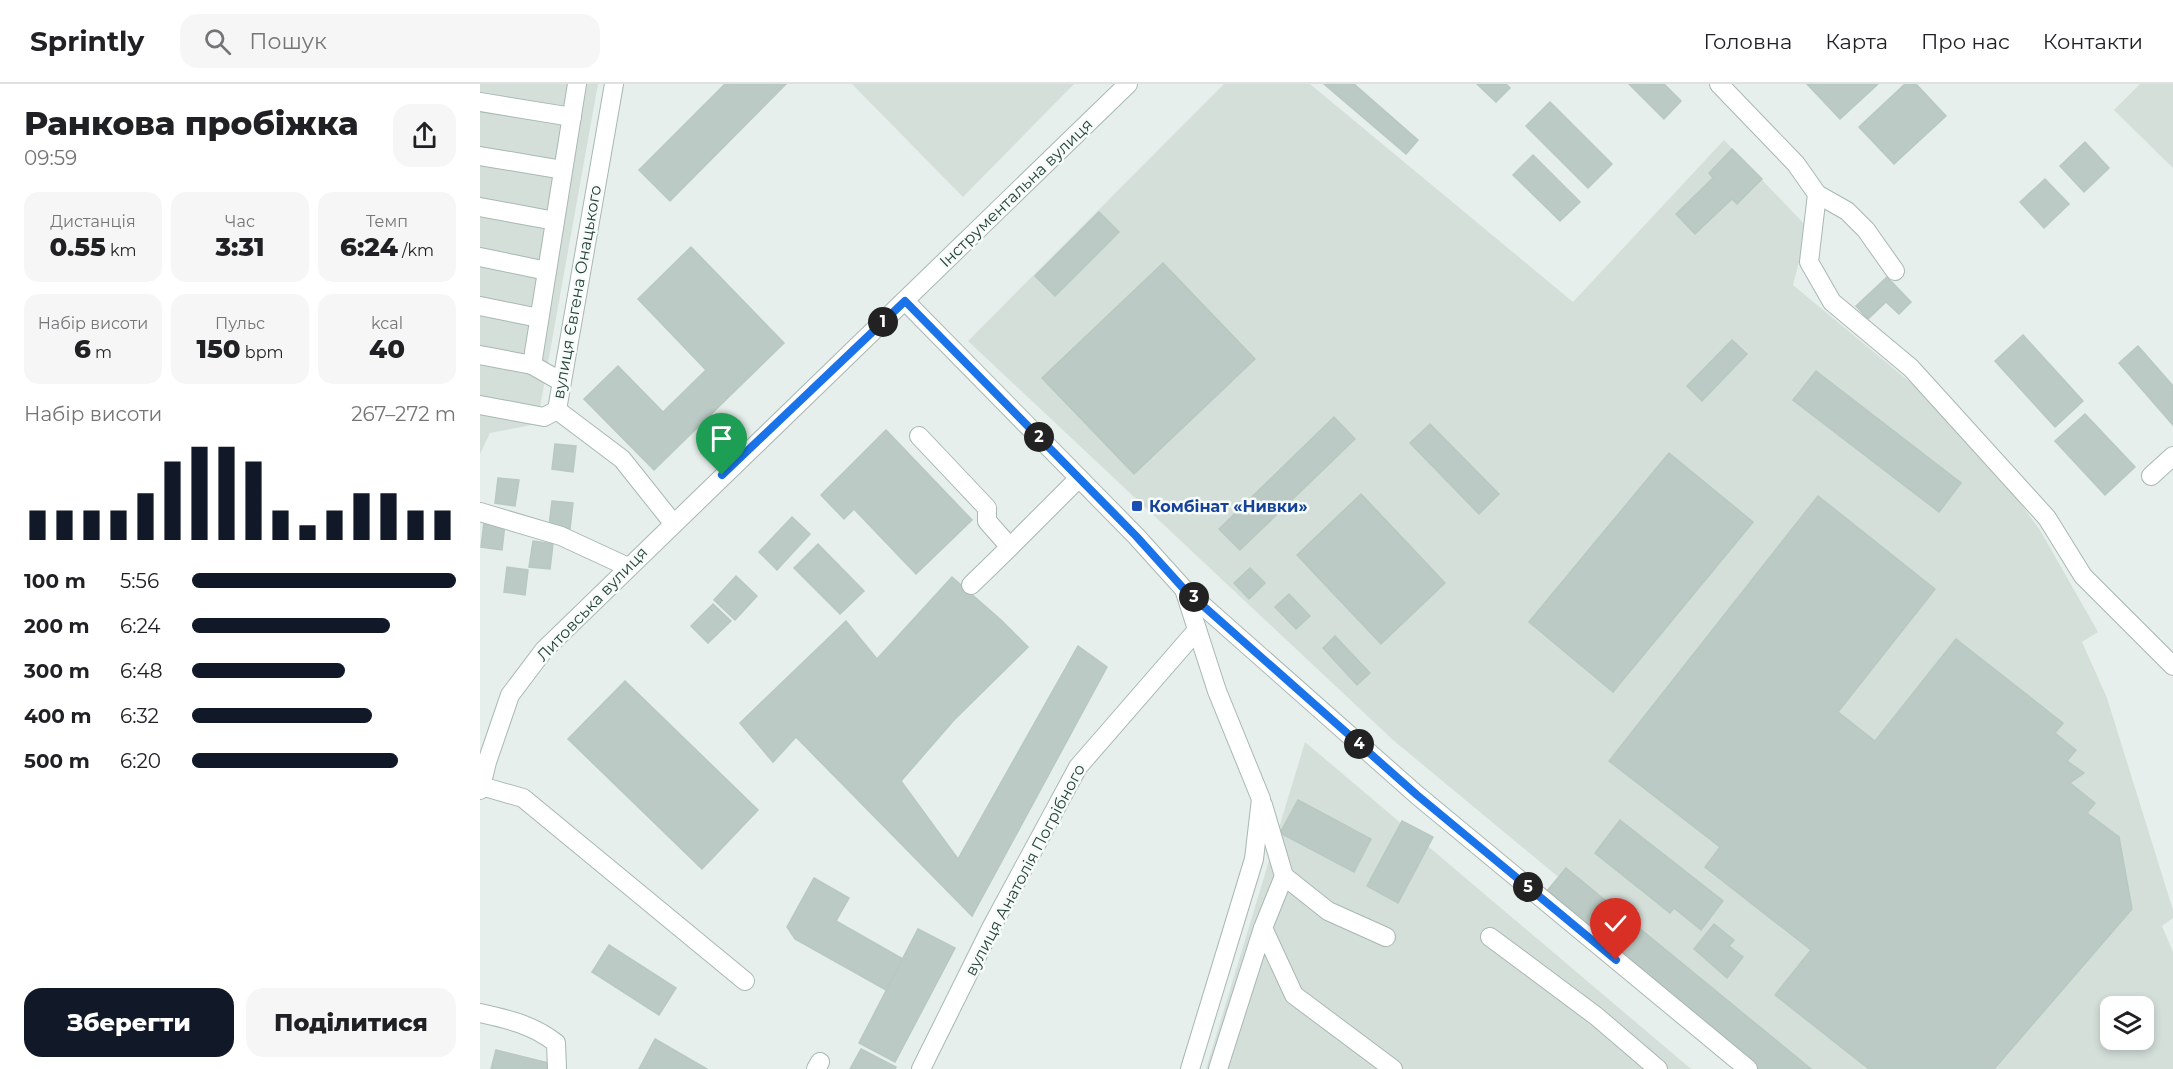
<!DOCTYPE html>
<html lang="uk">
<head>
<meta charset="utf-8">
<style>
  :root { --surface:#fff; --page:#f6f6f6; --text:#202124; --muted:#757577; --line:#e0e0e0; --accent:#111827 }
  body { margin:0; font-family:Montserrat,sans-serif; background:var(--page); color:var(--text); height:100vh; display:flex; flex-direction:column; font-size:22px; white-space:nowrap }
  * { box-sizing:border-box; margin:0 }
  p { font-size:20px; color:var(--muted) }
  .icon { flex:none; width:33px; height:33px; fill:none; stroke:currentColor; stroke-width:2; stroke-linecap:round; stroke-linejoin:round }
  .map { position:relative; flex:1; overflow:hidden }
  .details { display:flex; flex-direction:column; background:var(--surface); width:480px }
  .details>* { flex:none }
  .fabs { position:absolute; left:1620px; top:912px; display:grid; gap:12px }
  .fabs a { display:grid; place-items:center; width:54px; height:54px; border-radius:12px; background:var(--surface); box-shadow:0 3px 9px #0003; font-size:30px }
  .pin { position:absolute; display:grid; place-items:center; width:51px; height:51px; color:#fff; margin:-62px -26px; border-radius:50% 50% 50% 0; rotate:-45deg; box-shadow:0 0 6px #0007 }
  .pin .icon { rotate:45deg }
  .km { position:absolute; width:30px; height:30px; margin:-15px; border-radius:50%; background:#222; color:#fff; font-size:16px; line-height:30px; text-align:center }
  .round { display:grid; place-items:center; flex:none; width:63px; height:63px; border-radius:18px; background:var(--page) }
  .overview { display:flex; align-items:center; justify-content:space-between; height:102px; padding:0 24px }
  h1 { font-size:33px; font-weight:800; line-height:45px }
  .stats { display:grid; grid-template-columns:repeat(3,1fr); gap:9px; height:102px; padding:6px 24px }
  .stats div { display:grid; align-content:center; border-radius:15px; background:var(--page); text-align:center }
  .stats b { font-size:26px; font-weight:800 }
  .stats small { font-size:16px; font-weight:400 }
  .stats p { font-size:16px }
  .chart { height:168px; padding:12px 24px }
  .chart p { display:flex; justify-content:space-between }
  .chart svg { width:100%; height:108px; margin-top:6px; stroke:var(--accent); stroke-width:6 }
  .cta { display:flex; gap:12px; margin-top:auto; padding:12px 24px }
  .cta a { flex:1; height:69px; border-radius:18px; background:var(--accent); color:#fff; font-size:24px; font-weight:800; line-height:69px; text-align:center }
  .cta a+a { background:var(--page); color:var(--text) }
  ul { padding:0 24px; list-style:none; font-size:20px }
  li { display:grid; grid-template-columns:96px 72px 1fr; align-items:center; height:45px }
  li i { height:15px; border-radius:8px; background:var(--accent) }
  header { display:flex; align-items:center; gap:36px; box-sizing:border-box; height:84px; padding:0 30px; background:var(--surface); border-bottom:2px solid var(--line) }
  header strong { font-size:28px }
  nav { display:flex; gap:33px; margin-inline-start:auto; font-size:21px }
  .search { width:420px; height:54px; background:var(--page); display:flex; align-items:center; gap:15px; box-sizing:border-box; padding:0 21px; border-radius:18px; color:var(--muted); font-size:22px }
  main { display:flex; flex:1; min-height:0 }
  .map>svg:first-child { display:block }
  .built { fill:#d4dfda; fill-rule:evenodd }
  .building { fill:#bbcac4; stroke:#b8c9c2; stroke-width:1.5 }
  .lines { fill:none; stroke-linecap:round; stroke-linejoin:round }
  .minor-casing { stroke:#a8b8b2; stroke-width:20 }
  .minor { stroke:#fff; stroke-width:18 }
  .route-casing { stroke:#fff; stroke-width:12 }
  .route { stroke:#1a73e8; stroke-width:8 }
  .transit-dot { fill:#1a4fb4; stroke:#f7fbf9; stroke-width:2 }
  .labels { text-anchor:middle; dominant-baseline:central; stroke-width:5; stroke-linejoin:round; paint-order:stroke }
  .street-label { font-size:16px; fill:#24423a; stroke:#f7fbf9 }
  .transit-label { font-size:16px; font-weight:bold; fill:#164399; stroke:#f7fbf9; text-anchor:start }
</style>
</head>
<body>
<header>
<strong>Sprintly</strong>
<div class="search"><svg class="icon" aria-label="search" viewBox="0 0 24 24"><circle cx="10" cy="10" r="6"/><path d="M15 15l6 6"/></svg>Пошук</div>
<nav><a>Головна</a><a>Карта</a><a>Про нас</a><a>Контакти</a></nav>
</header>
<main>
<section class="details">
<div class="overview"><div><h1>Ранкова пробіжка</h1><p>09:59</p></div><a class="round"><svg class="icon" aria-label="share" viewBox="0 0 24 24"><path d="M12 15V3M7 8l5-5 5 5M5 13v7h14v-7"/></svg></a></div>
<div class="stats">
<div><p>Дистанція</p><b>0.55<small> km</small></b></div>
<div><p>Час</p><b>3:31</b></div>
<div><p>Темп</p><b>6:24<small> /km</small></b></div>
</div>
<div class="stats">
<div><p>Набір висоти</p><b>6<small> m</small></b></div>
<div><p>Пульс</p><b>150<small> bpm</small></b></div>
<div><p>kcal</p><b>40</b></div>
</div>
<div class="chart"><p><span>Набір висоти</span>267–272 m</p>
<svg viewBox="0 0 160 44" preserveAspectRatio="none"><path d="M5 44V32M15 44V32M25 44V32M35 44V32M45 44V25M55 44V12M65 44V6M75 44V6M85 44V12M95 44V32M105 44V38M115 44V32M125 44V25M135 44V25M145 44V32M155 44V32"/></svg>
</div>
<ul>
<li><b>100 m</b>5:56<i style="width:100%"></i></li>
<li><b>200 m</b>6:24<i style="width:75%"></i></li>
<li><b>300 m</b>6:48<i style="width:58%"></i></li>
<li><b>400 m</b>6:32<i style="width:68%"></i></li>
<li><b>500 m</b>6:20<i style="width:78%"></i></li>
</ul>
<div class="cta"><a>Зберегти</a><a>Поділитися</a></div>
</section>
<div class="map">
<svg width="1693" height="985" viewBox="0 0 1693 985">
  <rect width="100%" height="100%" fill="#e6efeb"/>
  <g class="built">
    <path d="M0,0H118L57,340L10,349L0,370Z"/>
    <path d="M372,0H594L483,113Z"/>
    <path d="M744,0H830L1093,218L1244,56L1328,144L1313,201L1454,318L1527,401L1560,446L1618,548L1602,558L1627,614L1693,826V834L1682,842L1693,868V985H1310L913,656L488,257ZM1630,922H1664V956H1630Z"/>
    <path d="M1660,0H1693V84L1634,26Z"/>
    <path d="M825,658L1211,985H726Z"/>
  </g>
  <g class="building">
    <path d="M245,0H306L190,117L159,86Z"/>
    <path d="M844,0H874L938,56L926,70Z"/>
    <path d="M997,0H1026L1030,4L1016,18Z"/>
    <path d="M1149,0H1184L1201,17L1184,35Z"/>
    <path d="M1327,0H1398L1360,35Z"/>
    <path d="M1425,0H1436L1466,32L1414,80L1379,43Z"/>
    <path d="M1070,18L1132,80L1108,104L1046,42Z"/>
    <path d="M1605,58L1629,84L1604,108L1580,82Z"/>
    <path d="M1252,65L1282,95L1257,120L1252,115L1215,150L1196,130L1233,94L1229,89Z"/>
    <path d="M1053,71L1100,118L1080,137L1033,91Z"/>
    <path d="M1565,95L1589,120L1564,144L1540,118Z"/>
    <path d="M619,128L639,148L575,212L555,192Z"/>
    <path d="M211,163L304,259L174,386L104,315L138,282L183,328L226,286L158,215Z"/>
    <path d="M683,179L775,275L654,390L562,294Z"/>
    <path d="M1407,193L1431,218L1419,230L1406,218L1388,235L1376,222Z"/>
    <path d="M1543,251L1603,317L1575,343L1515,277Z"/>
    <path d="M1252,256L1267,270L1222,317L1207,302Z"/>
    <path d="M1658,262L1693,302V341L1639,279Z"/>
    <path d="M1336,287L1481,399L1459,428L1313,316Z"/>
    <path d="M1605,330L1655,383L1625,411L1575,357Z"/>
    <path d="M854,333L875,355L760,466L739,445Z"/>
    <path d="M950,340L1019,410L999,430L930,359Z"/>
    <path d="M406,346L492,436L436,490L374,425L364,435L341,411Z"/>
    <path d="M75,360L96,362L93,388L72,385Z"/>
    <path d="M1189,369L1273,438L1133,608L1049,538Z"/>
    <path d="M18,394L39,396L35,422L15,419Z"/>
    <path d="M881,410L965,499L901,560L817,471Z"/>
    <path d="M1338,412L1455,505L1358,628L1395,657L1476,555L1583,639L1575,649L1596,666L1587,677L1604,689L1590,699L1615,719L1607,729L1639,753L1652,825L1514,985H1389L1295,911L1331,866L1225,783L1240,763L1129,677Z"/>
    <path d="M72,417L93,419L90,445L69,442Z"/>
    <path d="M312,433L330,450L297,486L279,468Z"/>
    <path d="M4,438L25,440L22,466L1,463Z"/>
    <path d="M53,457L73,460L70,485L49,483Z"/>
    <path d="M338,460L384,507L360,530L314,484Z"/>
    <path d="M27,483L48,486L45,511L24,508Z"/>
    <path d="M770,484L785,499L769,515L754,499Z"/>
    <path d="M256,492L277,512L255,536L234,516Z"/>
    <path d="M472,493L521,536L548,563L474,636L421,697L478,775L598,562L627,583L492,832L316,653L293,678L260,639L366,537L397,575Z"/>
    <path d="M809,510L830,532L816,545L795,523Z"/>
    <path d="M233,520L251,537L228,559L211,542Z"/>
    <path d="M855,552L890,589L877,601L843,564Z"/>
    <path d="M145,597L278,726L222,785L88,655Z"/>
    <path d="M818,716L891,755L874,788L800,749Z"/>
    <path d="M1140,736L1243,817L1221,846L1194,824L1190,829L1115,769Z"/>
    <path d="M922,737L953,753L918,819L887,802Z"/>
    <path d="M1086,784L1331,985H1272L1062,813Z"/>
    <path d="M334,794L369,814L356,837L423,875L406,906L315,855L307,843Z"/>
    <path d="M1234,840L1254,856L1249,862L1263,873L1247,894L1214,865Z"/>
    <path d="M438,845L475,864L415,978L379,959Z"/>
    <path d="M129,861L196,904L179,931L112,888Z"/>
    <path d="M175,955L227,985H159Z"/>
    <path d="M381,965L416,983L415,985H370Z"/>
    <path d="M16,966L73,980L72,985H11Z"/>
  </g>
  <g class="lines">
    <g class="minor-casing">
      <g id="minor">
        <path d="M134,0L77,326L142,375L193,439"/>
        <path d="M1239,0L1316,80L1337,110L1329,178L1352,218L1431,284L1567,434L1603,492L1693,582"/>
        <path d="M0,18L92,33"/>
        <path d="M0,72L83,86"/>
        <path d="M1337,110L1367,127L1386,146L1415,187"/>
        <path d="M0,123L75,137"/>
        <path d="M0,173L67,187"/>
        <path d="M425,217L656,452L703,504L937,711L1268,985"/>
        <path d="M0,222L59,234"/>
        <path d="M0,271L52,281"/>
        <path d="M80,297L52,281L97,0"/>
        <path d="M0,321L64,333L77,326"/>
        <path d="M439,352L507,424V437L530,463L599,394"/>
        <path d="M1671,392L1693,372"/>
        <path d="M0,428L81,452L148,483"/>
        <path d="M491,501L530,463"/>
        <path d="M704,505L737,607L781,715L774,775L710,985"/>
        <path d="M1,702L43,714L265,897"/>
        <path d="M0,706L7,678L30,611L64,566L648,0"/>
        <path d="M804,792L848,827L906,853"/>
        <path d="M783,844L804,792L783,721"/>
        <path d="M1010,853L1116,932L1178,985"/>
        <path d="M0,929C28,935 53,941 76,959L77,985"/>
        <path d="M336,985L340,978"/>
        <path d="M441,985L511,844L598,683L717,546"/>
        <path d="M738,985L783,844L814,911L913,985"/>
      </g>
    </g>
    <use href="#minor" class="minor"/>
  </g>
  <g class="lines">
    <g class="route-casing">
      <path id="route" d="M242,391L425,217L656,452L703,504L937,711L1136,876"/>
    </g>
    <use href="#route" class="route"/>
  </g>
  <rect class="transit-dot" x="651" y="416" width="12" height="12" rx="3"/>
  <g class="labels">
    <g class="street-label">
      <text transform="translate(536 109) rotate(-44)">Інструментальна вулиця</text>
      <text transform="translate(97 208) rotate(-80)">вулиця Євгена Онацького</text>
      <text transform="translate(112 520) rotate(-46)">Литовська вулиця</text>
      <text transform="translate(545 786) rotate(-62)">вулиця Анатолія Погрібного</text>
    </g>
    <g class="transit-label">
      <text x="669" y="422">Комбінат «Нивки»</text>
    </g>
  </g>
</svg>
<div class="fabs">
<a><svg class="icon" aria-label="layers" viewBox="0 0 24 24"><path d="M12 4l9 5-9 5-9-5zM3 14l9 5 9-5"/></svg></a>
</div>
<div class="pin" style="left:242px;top:391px;background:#1e9e55"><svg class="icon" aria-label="arrive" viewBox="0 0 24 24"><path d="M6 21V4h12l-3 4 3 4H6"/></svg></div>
<div class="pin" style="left:1136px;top:876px;background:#d93025"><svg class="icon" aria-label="check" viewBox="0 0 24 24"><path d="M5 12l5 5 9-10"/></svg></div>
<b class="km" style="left:403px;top:238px">1</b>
<b class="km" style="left:559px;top:353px">2</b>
<b class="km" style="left:714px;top:513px">3</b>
<b class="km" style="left:879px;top:660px">4</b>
<b class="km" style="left:1048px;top:803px">5</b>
</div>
</main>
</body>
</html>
